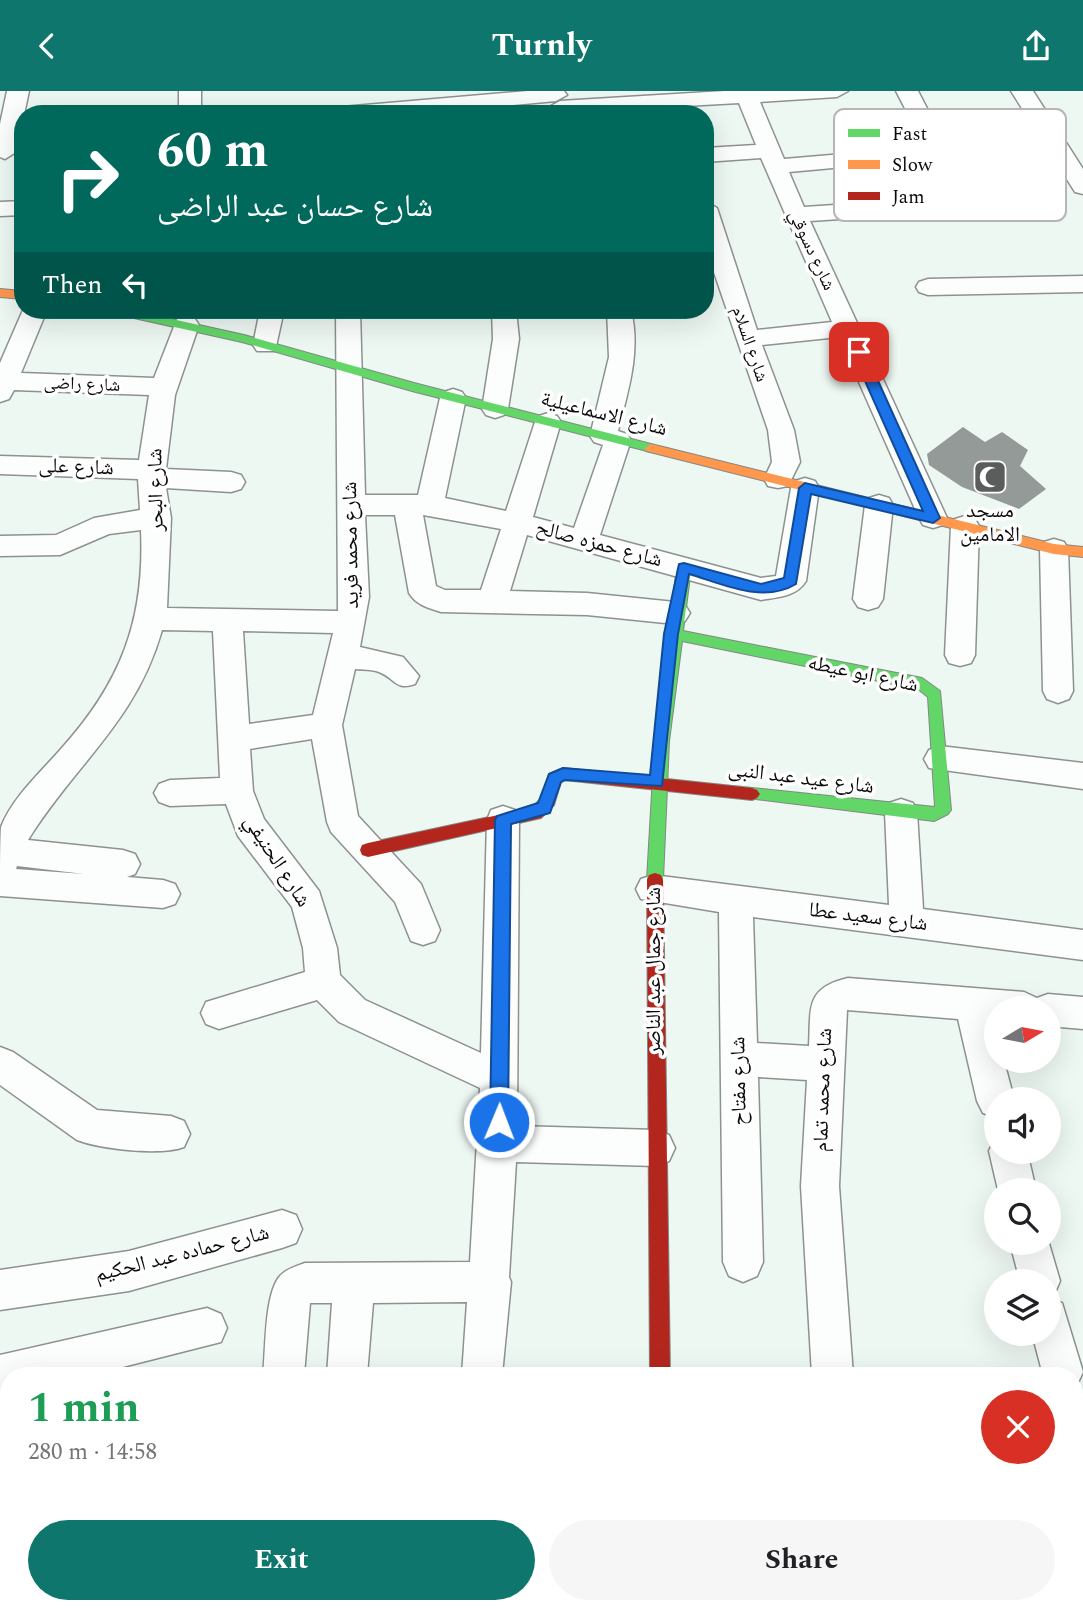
<!DOCTYPE html>
<html lang="en">
<head>
<meta charset="utf-8">
<style>
	:root { --surface:#fff; --page:#f6f6f6; --text:#202124; --muted:#757577; --accent:#0f766e }
	body { margin:0; font-family:Spectral,"Noto Naskh Arabic",serif; background:var(--page); color:var(--text); height:100vh; display:flex; flex-direction:column; font-size:26px; white-space:nowrap }
	* { box-sizing:border-box; margin:0 }
	p { font-size:23px; color:var(--muted) }
	.icon { flex:none; width:38px; height:38px; fill:none; stroke:currentColor; stroke-width:2; stroke-linecap:round; stroke-linejoin:round }
	.map { position:relative; flex:1; overflow:hidden }
	.drawer { position:absolute; left:0px; top:1276px; width:1083px; height:247px; display:flex; flex-direction:column; background:var(--surface); border-radius:28px 28px 0 0; box-shadow:0 7px 28px #0002 }
	.drawer>* { flex:none }
	.guide { position:absolute; left:14px; top:14px; width:700px; height:214px; border-radius:28px; box-shadow:0 7px 28px #0002; background:#00695c; color:#fff; overflow:hidden }
	.needle { width:46px; rotate:80deg }
	.fabs { position:absolute; left:984px; top:905px; display:grid; gap:14px }
	.fabs a { display:grid; place-items:center; width:77px; height:77px; border-radius:50%; background:var(--surface); box-shadow:0 7px 28px #0002; font-size:35px }
	.pin { position:absolute; display:grid; place-items:center; width:60px; height:60px; color:#fff; margin:-30px; border-radius:14px; box-shadow:0 4px 10px #0006 }
	.me { position:absolute; width:77px; margin:-38px; rotate:1deg; stroke-linejoin:round; filter:drop-shadow(0 0 5px #0008) }
	.turn { display:flex; align-items:center; gap:24px; height:147px; padding:0 28px; font-size:32px }
	.turn .icon { width:91px; height:91px; stroke-width:2.5 }
	.turn b { display:block; font-size:49px; line-height:60px }
	.then { display:flex; align-items:center; height:66px; padding:0 28px; background:#0003; gap:14px; font-size:26px }
	.round { display:grid; place-items:center; flex:none; width:74px; height:74px; border-radius:37px; background:var(--page) }
	.head { display:flex; align-items:center; justify-content:space-between; height:119px; padding:0 28px }
	h1 { font-size:42px; font-weight:700; line-height:52px; color:#1e9e55 }
	.button { display:flex; gap:14px; margin-top:auto; padding:14px 28px }
	.button a { flex:1; height:80px; border-radius:42px; background:var(--accent); color:#fff; font-size:28px; font-weight:700; line-height:80px; text-align:center }
	.button a+a { background:var(--page); color:var(--text) }
	header { display:flex; justify-content:space-between; align-items:center; height:91px; padding:0 28px; background:var(--accent); color:#fff; font-size:32px; font-weight:700 }
	.map>svg:first-child { display:block }
	.building { fill:#949a97 }
	.lines { fill:none; stroke-linecap:round; stroke-linejoin:round }
	.street-casing { stroke:#8d918f; stroke-width:3 }
	.fast-casing { stroke:#838886; stroke-width:2 }
	.slow-casing { stroke:#838886; stroke-width:2 }
	.jam-casing { stroke:#838886; stroke-width:2 }
	.street { fill:#fcfefd; fill-rule:evenodd }
	.fast { fill:#63d668; fill-rule:evenodd }
	.slow { fill:#ff974d; fill-rule:evenodd }
	.jam { fill:#b3261e; fill-rule:evenodd }
	.route { fill:#1a73e8; stroke:#114b97; stroke-width:2 }
	.labels { text-anchor:middle; dominant-baseline:central; stroke-width:7; stroke-linejoin:round; paint-order:stroke }
	.far-street-label { font-size:18px; fill:#0a0a0a; stroke:#fff }
	.street-label { font-size:21px; fill:#0a0a0a; stroke:#fff }
	.poi-label { font-size:21px; fill:#0a0a0a; stroke:#fff }
	.key { fill:#fff; stroke:#b6b6b6; stroke-width:2 }
	.key-label { font-size:19px; fill:#0a0a0a }
</style>
</head>
<body>
<header><svg class="icon" aria-label="back" viewBox="0 0 24 24"><path d="M15 5l-7 7 7 7"/></svg>Turnly<svg class="icon" aria-label="share" viewBox="0 0 24 24"><path d="M12 15V3M7 8l5-5 5 5M5 13v7h14v-7"/></svg></header>
<div class="map">
<svg width="1083" height="1522" viewBox="0 0 1083 1522">
	<rect width="100%" height="100%" fill="#eef8f3"/>
	<!-- building -->
	<path class="building" d="M963,336l22,15 17,-10 26,18 -8,16 26,23 -27,20 -57,-22 -33,-22 -2,-11z"/>
	<g class="lines">
		<defs>
			<path id="street" d="M7,0h22l-13,61 -11,7 -5,-2v-33z
				M179,0h22v23h-22z
				M528,0h36l3,4 -11,6 -138,13h-87l11,-7z
				M725,0h123l-11,6 -77,5 24,57 141,-12 -29,-56h22l53,102 -4,11 -21,8 -136,9 137,297 -4,7 -10,3 -10,-3 -4,-7 -80,-181 -77,8 32,85 6,32 -12,24 -10,2 -10,-2 -4,-7 8,-17 -4,-32 -63,-184v-45l12,7 40,122 75,-8 -71,-164 -56,4v-14l51,-3 -17,-42 -179,10 -11,-6 11,-6zM931,68l18,34 -7,5 -138,9 -15,-35z
				M1011,0h22l50,78v25l-8,-2z
				M23,110v14l-23,1v-14z
				M1083,185v16l-155,3 -9,-3 -3,-5 3,-5 9,-3z
				M23,219h24l-26,63 133,5 23,-59h18l4,6 -24,70 -9,74 65,3 10,3 4,7 -4,7 -10,3 -65,-4 5,30 -4,90 171,3 -2,-301h24l5,185h53l22,-97 4,-6 9,-3 9,3 4,6 -21,100 61,13 29,-89 4,-6 9,-3 9,3 4,6 -28,95 41,11 29,-83 -9,-3 -4,-6 19,-79 -2,-47h24c10,42 -3,81 -13,121l9,3 4,6 -31,95 161,43 15,-2 15,-88 4,-7 10,-3 10,3 4,7 -13,93c-10,16 -28,16 -45,19l-234,-65 -17,56 77,2 88,9 10,3 5,8 -5,8 -10,3 -88,-9 -146,-3c-12,-4 -25,-7 -32,-19l-14,-78h-30l4,82 -9,50 43,10 16,19 -4,8c-20,7 -20,-6 -36,-12 -8,-3 -17,-2 -24,-3l-13,56 16,91 63,68 19,46 -5,11 -12,4 -12,-4 -16,-39 -64,-70 -4,-10 -15,-83 -62,10 3,42 11,28 55,72 18,57 3,27 25,25 116,53 6,-233 4,-10 12,-4 12,4 4,10 -2,306 139,4 13,5 6,13 -6,13 -13,5 -140,-4 -7,115 2,5 -9,93h-40l5,-73 -94,1 -6,72h-40l5,-72h-22l-6,72h-41c3,-24 1,-81 17,-99 6,-7 17,-10 25,-13l165,-1 10,-174 -141,-66 -22,-22 -98,29 -13,-5 -5,-11 5,-11 99,-30 -2,-24 -11,-41 -54,-71 -12,-32 -56,2 -11,-4 -5,-9 5,-9 11,-4 50,-2 -7,-147 -51,-1c-26,92 -87,134 -134,210l95,10 12,4 5,10 -5,10 -8,3 36,3 12,4 5,10 -5,10 -12,4 -163,-12c0,-18 0,-54 1,-69 11,-29 39,-54 59,-77 61,-67 85,-130 81,-220l-32,4 -49,21 -60,1v-20l56,-1 38,-17 46,-8 -2,-31 -138,-5v-18l139,4 10,-65 -135,-5 -5,9 -9,3v-39zM423,424l78,14 -20,61h-36l-9,-4zM243,540l90,2 -20,82 -64,9zM17,775l67,8 -68,-5z
				M260,219h24l-9,41h-18l-4,-6z
				M492,219h24l3,29 -11,70 -4,6 -9,3 -9,-3 -4,-6 11,-70z
				M879,404l10,3 4,7 -10,94 -5,8 -10,3 -10,-3 -5,-8 12,-94 4,-7z
				M965,425l10,3 4,7 -4,129 -4,8 -11,3 -11,-3 -4,-8 6,-129 4,-7z
				M1054,448l10,3 4,7 5,142 -4,8 -11,4 -11,-4 -4,-8 -3,-142 4,-7z
				M940,655l143,17v26l-154,-21 -5,-9 5,-9z
				M901,708l12,4 4,9 6,97 160,21v30l-330,-43 4,126 52,3c2,-38 -4,-58 39,-68l176,14 13,6 11,-4 35,3v32l-35,-3v-18h-52v53h8l10,38h-18v19l-13,-5 -6,-12 -19,-82 -111,-9 -8,176 14,189h-41l-11,-189 6,-106 -49,-3 5,185 -6,14 -14,6 -14,-6 -6,-14 -4,-350 -78,-13 -5,-10 5,-10 12,-4 236,30 -4,-93 4,-9z
				M0,956l13,5 84,58 74,6 13,5 6,13 -6,13c-24,9 -83,2 -107,-7l-77,-55z
				M995,1047l1,13h31l9,39h-38l-9,-39z
				M282,1119l14,5 6,14 -6,14 -14,5 -153,43 -129,19v-40l129,-19z
				M1048,1149l12,41 -6,14 -5,2 13,6 21,69 -9,19v-16h-31l-11,-42h16v-52h-28l-10,-38h38z
				M207,1217l14,6 6,14 -6,14 -130,33h-82v20l-9,2v-42z
				M9,1314v42l-9,2v-42z
				M1074,1314l9,4v73l-9,-3z
				M99,1514h44l-1,8h-46z
				M230,1514h46l-3,8h-47z
				M374,1514h105l3,6 -105,2z
				M642,1514h44l1,8h-46z
				M838,1514h44l3,8h-46z"/>
			<path id="fast" d="M110,219h21l113,25 170,48 237,61 6,4 -6,4 -239,-61 -170,-49 -126,-28z
				M684,472l7,5 -8,63 239,47 18,13 11,119 -3,4 -14,7 -187,-23 -3,-4 3,-4 5,-2 183,19 -7,-110 -10,-8 -236,-48 -13,100 -6,139 -2,5 -6,2 -6,-2 -2,-5 8,-139 13,-103 -4,-4 5,-5 8,-61z"/>
			<path id="slow" d="M0,198l23,2v8l-23,-2z
				M651,353l403,100 29,3v10l-29,-3 -408,-103 -1,-3z"/>
			<path id="jam" d="M563,677l189,20 5,2 3,4 -3,4 -5,2 -188,-20 -3,2 -7,23 -13,13 -173,39 -6,-2 -2,-5 2,-5 6,-2 163,-35 11,-10 7,-24z
				M655,782l6,2 2,5 7,495h-20l-3,-495 2,-5z"/>
		</defs>
		<!-- street casing -->
		<use href="#street" class="street-casing"/>
		<!-- fast casing -->
		<use href="#fast" class="fast-casing"/>
		<!-- slow casing -->
		<use href="#slow" class="slow-casing"/>
		<!-- jam casing -->
		<use href="#jam" class="jam-casing"/>
		<!-- street -->
		<use href="#street" class="street"/>
		<!-- fast -->
		<use href="#fast" class="fast"/>
		<!-- slow -->
		<use href="#slow" class="slow"/>
		<!-- jam -->
		<use href="#jam" class="jam"/>
	</g>
	<!-- route -->
	<path class="route" d="M859,257l6,4 75,166 -7,5 -122,-29 -15,90c-33,20 -73,0 -107,-10l-11,60 -16,152 -97,-6 -4,2 -11,31 -39,11 -3,298 -3,6 -6,2 -7,-2 -2,-6 5,-302 2,-4 41,-13 11,-29 14,-6 87,7 14,-141 15,-70 5,-1 77,21 23,-6 15,-90 6,-5 118,28 -71,-159z"/>
	<!-- icons -->
	<defs>
		<symbol id="mosque-square" viewBox="-11 -11 22 22"><rect x="-9" y="-9" width="18" height="18" rx="4" fill="#5a5d5c" stroke="#fff"/><path d="M3.5-4.9A6 6 0 1 0 3.5 4.9A5 5 0 1 1 3.5-4.9Z" fill="#fff"/></symbol>
	</defs>
	<g fill-rule="evenodd">
		<use href="#mosque-square" x="971" y="367" width="38" height="38"/>
	</g>
	<g class="labels">
		<!-- far-street labels -->
		<g class="far-street-label">
			<text transform="translate(812 159) rotate(65)">شارع دسوقي</text>
			<text transform="translate(750 253) rotate(71)">شارع السلام</text>
			<text transform="translate(82 293) rotate(2)">شارع راضى</text>
		</g>
		<!-- street labels -->
		<g class="street-label">
			<text transform="translate(604 323) rotate(14)">شارع الاسماعيلية</text>
			<text transform="translate(76 376) rotate(2)">شارع على</text>
			<text transform="translate(156 399) rotate(-91)">شارع البحر</text>
			<text transform="translate(599 453) rotate(15)">شارع حمزه صالح</text>
			<text transform="translate(351 454) rotate(-91)">شارع محمد فريد</text>
			<text transform="translate(863 583) rotate(12)">شارع ابو عيطه</text>
			<text transform="translate(801 687) rotate(7)">شارع عيد عبد النبى</text>
			<text transform="translate(277 770) rotate(57)">شارع الحنيفي</text>
			<text transform="translate(868 826) rotate(7)">شارع سعيد عطا</text>
			<text transform="translate(654 880) rotate(-90)">شارع جمال عبد الناصر</text>
			<text transform="translate(739 990) rotate(-91)">شارع مفتاح</text>
			<text transform="translate(823 999) rotate(-88)">شارع محمد تمام</text>
			<text transform="translate(182 1163) rotate(-14)">شارع حماده عبد الحكيم</text>
		</g>
		<!-- poi labels -->
		<g class="poi-label">
			<text x="990" y="420">مسجد<tspan x="990" dy="24">الامامين</tspan></text>
		</g>
	</g>
	<!-- legend -->
	<rect x="834" y="18" width="232" height="112" rx="10" class="key"/>
	<rect x="848" y="38" width="32" height="8" fill="#63d668"/>
	<rect x="848" y="69" width="32" height="9" fill="#ff974d"/>
	<rect x="848" y="101" width="32" height="8" fill="#b3261e"/>
	<g class="key-label">
		<text x="892" y="49">Fast</text>
		<text x="892" y="80">Slow</text>
		<text x="892" y="112">Jam</text>
	</g>
</svg>
<div class="fabs">
<a><svg class="needle" viewBox="-14 -14 28 28"><path d="M0-13l5 13h-10z" fill="#e53935"/><path d="M0 13l5-13h-10z" fill="#757577"/></svg></a>
<a><svg class="icon" aria-label="sound" viewBox="0 0 24 24"><path d="M4 9h4l5-4v14l-5-4H4zM17 9q2 3 0 6"/></svg></a>
<a><svg class="icon" aria-label="search" viewBox="0 0 24 24"><circle cx="10" cy="10" r="6"/><path d="M15 15l6 6"/></svg></a>
<a><svg class="icon" aria-label="layers" viewBox="0 0 24 24"><path d="M12 4l9 5-9 5-9-5zM3 14l9 5 9-5"/></svg></a>
</div>
<div class="pin" style="left:859px;top:261px;background:#d93025"><svg class="icon" aria-label="arrive" viewBox="0 0 24 24"><path d="M6 21V4h12l-3 4 3 4H6"/></svg></div>
<svg class="me" style="left:499px;top:1031px" viewBox="-20 -20 40 40"><circle r="17" fill="#1a73e8" stroke="#fff" stroke-width="3"/><path d="M0-11L8 9 0 5-8 9z" fill="#fff"/></svg>
<div class="guide">
<div class="turn"><svg class="icon" aria-label="right" viewBox="0 0 24 24"><path d="M7 20v-9h11M14 6l5 5-5 5"/></svg><div><b>60 m</b>شارع حسان عبد الراضى</div></div>
<div class="then">Then<svg class="icon" aria-label="left" viewBox="0 0 24 24"><path d="M17 20v-9H6M10 6l-5 5 5 5"/></svg></div>
</div>
<section class="drawer">
<div class="head"><div><h1>1 min</h1><p>280 m · 14:58</p></div><a class="round" style="background:#d93025;color:#fff"><svg class="icon" aria-label="close" viewBox="0 0 24 24"><path d="M6 6l12 12M18 6L6 18"/></svg></a></div>
<div class="button"><a>Exit</a><a>Share</a></div>
</section>
</div>
</body>
</html>
